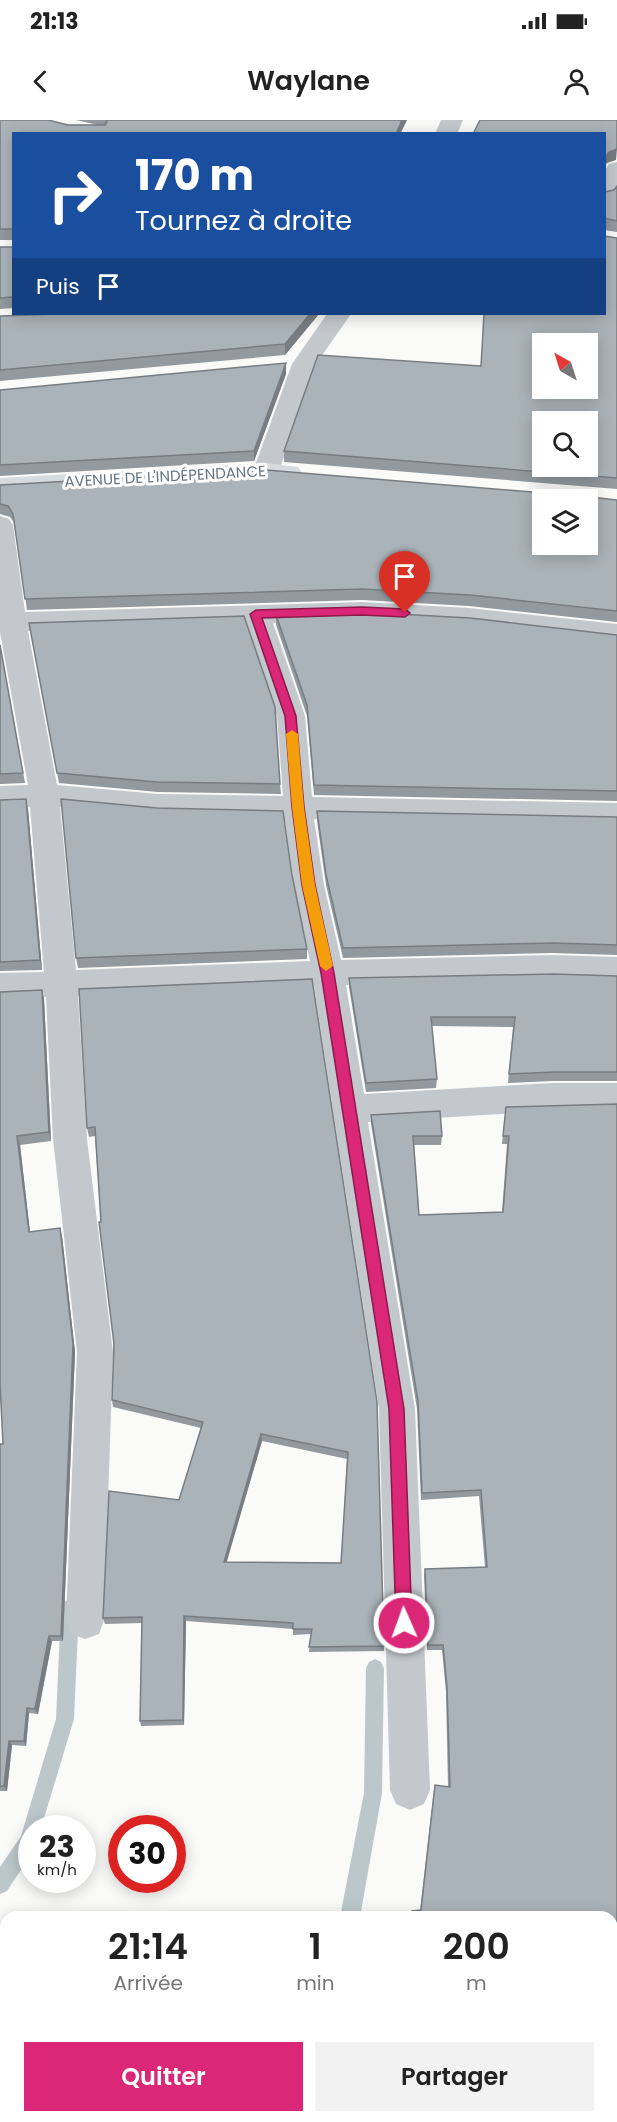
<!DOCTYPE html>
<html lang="fr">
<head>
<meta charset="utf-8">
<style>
	:root { --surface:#fff; --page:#f2f2f2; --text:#222; --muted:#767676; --accent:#db2777 }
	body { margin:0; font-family:Poppins,sans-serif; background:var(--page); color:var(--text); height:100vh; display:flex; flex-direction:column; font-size:22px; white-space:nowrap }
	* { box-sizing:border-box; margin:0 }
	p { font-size:20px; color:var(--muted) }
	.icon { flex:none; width:33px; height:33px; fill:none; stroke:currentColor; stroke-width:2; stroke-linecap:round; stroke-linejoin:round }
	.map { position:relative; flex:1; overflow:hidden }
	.details { position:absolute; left:0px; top:1791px; width:618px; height:212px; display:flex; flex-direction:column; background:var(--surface); border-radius:18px 18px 0 0; box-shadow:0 3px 15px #0003 }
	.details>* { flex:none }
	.hud { position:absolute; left:12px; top:12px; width:594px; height:183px; border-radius:0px; box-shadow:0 3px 15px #0003; background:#1a4fa0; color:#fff; overflow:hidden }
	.needle { width:39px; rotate:321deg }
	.buttons { position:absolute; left:532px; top:213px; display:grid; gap:12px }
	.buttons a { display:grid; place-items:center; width:66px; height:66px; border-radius:0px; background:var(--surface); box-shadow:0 3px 15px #0003; font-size:30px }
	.speed { position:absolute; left:18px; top:1695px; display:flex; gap:12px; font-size:30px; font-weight:700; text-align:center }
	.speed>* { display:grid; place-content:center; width:78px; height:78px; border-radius:50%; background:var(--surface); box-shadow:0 3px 15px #0003; line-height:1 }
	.speed small { font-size:15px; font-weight:400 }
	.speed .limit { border:9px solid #d22; background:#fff; color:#111 }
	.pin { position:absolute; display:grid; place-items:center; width:51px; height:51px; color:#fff; margin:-62px -26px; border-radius:50% 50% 50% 0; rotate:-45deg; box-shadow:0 0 6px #0007 }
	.pin .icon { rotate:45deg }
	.me { position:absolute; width:66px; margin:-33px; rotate:358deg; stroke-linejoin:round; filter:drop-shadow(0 0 4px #0008) }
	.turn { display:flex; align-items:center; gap:21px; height:126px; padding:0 24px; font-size:27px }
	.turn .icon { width:78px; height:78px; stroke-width:2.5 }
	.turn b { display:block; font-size:42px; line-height:51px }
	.then { display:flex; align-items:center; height:57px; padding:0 24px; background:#0003; gap:12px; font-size:22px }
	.eta { display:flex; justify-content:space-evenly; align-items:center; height:102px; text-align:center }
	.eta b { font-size:36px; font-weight:600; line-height:42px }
	.action { display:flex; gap:12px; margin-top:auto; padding:12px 24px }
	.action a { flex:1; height:69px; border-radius:0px; background:var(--accent); color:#fff; font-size:24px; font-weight:600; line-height:69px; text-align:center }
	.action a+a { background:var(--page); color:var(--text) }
	.status { display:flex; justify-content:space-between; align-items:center; height:42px; padding:0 30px; background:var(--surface); direction:ltr }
	.status svg { height:16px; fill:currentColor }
	header { display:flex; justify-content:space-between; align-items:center; height:78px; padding:0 24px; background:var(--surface); font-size:27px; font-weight:600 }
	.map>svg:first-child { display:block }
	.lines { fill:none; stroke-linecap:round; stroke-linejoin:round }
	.stream { fill:#bbc7cb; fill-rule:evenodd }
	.minor { fill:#c3c8cc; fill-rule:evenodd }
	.tertiary { fill:#c3c8cc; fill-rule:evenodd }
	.secondary { fill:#d6dbdf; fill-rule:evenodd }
	.wall { fill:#929a9f; fill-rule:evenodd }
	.shaded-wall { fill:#777d82 }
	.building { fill:#aab3b9; stroke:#777d82; stroke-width:1.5; fill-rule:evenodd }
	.route { fill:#db2777; stroke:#8e194d; stroke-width:1.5 }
	.slow { fill:#f59e0b }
	.labels { text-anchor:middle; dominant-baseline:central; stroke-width:6; stroke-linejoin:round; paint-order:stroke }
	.far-street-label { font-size:15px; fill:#657683; stroke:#fff }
</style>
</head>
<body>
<div class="status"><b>21:13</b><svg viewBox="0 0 49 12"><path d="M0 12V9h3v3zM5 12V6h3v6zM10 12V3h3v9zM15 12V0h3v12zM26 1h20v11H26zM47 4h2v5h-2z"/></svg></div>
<header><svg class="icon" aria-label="back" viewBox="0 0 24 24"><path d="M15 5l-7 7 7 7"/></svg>Waylane<svg class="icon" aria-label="person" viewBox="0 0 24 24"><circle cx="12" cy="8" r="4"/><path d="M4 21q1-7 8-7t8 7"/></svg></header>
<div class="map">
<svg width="617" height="2002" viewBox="0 0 617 2002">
	<rect width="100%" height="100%" fill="#fafaf8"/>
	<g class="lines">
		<!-- stream -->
		<path class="stream" d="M70,1479l6,3 3,6 -5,111 -33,109h-9v25l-25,38 -7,3v-27l21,-31 35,-117 5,-111 3,-6z
			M375,1539l6,3 3,6 -2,125 -22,124h-20l24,-124 2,-125 3,-6z
			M240,1996h21l-2,6h-21z"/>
		<!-- minor -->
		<path class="minor" d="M617,42v28l-5,9 -8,2v-29l5,-8z
			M0,396l9,3 4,6 12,87 337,-10 107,6 148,16v20l-148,-18 -107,-6 -89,3 32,93 7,81 305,6v22l-303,-6 10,66 17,75 211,-5 65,2v26l-65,-2 -206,4 18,109 189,-11h64v28h-64l-185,11 47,287 15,381 -6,14 -14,6 -14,-6 -6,-14 -11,-381 -65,-423 -236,10 9,143 26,213 -9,268 -5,14 -14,5 -14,-5 -5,-14 11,-268 -24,-213 -7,-142 -46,2v-26l44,-1 -14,-165 -30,1v-22l28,-1 -28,-153zM246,504l31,92 6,80 -125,-2 -101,-9 -29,-154zM60,687l98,9 127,3 9,66 16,76 -234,9z"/>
		<!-- tertiary -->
		<path class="tertiary" d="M441,0h22l-6,14h-22z
			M327,194h24l-35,50 -37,107 -4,6 -9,2 -9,-2 -4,-6 39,-107z"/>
		<!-- secondary -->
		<path class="secondary" d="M266,343l32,4 4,6 -4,6 -9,2 -23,-2 -137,6 -129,9v-16z"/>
	</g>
	<!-- wall -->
	<path class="wall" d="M0,0l68,5h30l-22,-5h331l-7,14h-386v106h-14z
		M617,66v46l-13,-2v-38l10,-2z
		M617,118v251l-333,-27v-11l197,-85z
		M0,127h14v61l-14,1z
		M56,194h263l-34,41 -285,26v-65z
		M286,243v11l-32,87 -254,15v-86z
		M0,365l590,12 27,3v122l-148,-16 -107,-6 -335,10 -12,-86 -5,-7 -10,-3z
		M276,495l341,20v166l-303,-6 -7,-79 -31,-91z
		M29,503l251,161 1,10 -123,-2 -99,-9z
		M0,525l25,138 -25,1z
		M0,680l28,9 14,161 -42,1z
		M317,691l300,6v138l-65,-2 -209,5 -17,-73 -9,-64z
		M292,755l15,74v10l-229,9 -2,-10z
		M617,856v105h-64l-45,2 5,-56 -81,-1 5,53 -1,9 -70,4 -17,-105v-9z
		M312,859l72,667v5l-75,1 2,-18 -18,1v-6l-107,-8 -2,104 -43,1 -1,-5 2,-98 -37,1 -2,-6 76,-118 22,-72 -88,-21 -1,-7 2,-56 -13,-122 -6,-86 -6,1 -2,-9zM262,1321l85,18 -6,104 -115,-1z
		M42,870l2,9 7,142 -31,4 10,87 32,4 13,116 -12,289h-11l-14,73 -9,-1 -3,33 -14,-1 -5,46h-7v-347h3l-3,-452z
		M617,984v831l-5,1v-19h-200v-6h8l14,-121 1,-5 13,2 -2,-95 -4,-42h-15l-3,-75 1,-6 60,-2 -6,-71 -58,4 -4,-91 -46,-285v-9l71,21 -1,9h-27l5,70 83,-3 5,-68h-5l4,-37z
		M584,1996h28l5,6h-31z"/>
	<!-- shaded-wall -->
	<path class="shaded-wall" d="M402,0h5l-7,14h-4z
		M617,29l-1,11 -9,3 -3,4v-8l5,-7z
		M310,194h9l-34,41v-11z
		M286,243v11l-32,87v-10z
		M26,679l2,10 14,161 -2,-10z
		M42,870l2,9 7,142 -2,-9z
		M17,1016l3,9 11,96 -2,-9z
		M60,1108l2,8 13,116 -12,289 -2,-5z
		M261,1314l1,7 -37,127 -1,-6z
		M184,1496l2,5 -2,104 -1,-5z
		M49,1516l3,5 -14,73 -3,-5z
		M27,1588l2,5 -3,33 -2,-5z
		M9,1621l3,4 -5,46 -3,-5z"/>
	<!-- building -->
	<path class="building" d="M0,0h48l20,5h37l2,-3 -1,-2h296l-6,14h-382v95h-14z
		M480,0h137v29l-8,3 -5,7v-25h-131z
		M617,66v35l-13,-3v-26l10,-2z
		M604,116l13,2v240l-333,-27 34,-96 163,11 3,-52h120zM543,224h45v44h-45zM543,302h45v44h-45z
		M0,127h14v52l-2,-2 -12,1z
		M56,194h254l-25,30 -285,26v-54z
		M286,243l-32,88 -254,14v-75z
		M266,350l278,23 3,-2h40l3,6 27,3v111l-147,-16 -108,-6 -337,10 -12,-85 -5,-8 -8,-2v-19zM543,380h45v44h-45z
		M362,492l108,6 147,17v156l-303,-6 -7,-80 -31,-90z
		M244,496l31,91 5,77 -123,-2 -100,-9 -28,-150z
		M0,525l23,128 -23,1z
		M26,679l14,161 -40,2v-162z
		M61,679l96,9 126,3 9,64 15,74 -231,9z
		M317,691l300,6v128l-63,-2 -211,5 -17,-73z
		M554,854l63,2v96h-62l-46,2 6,-57h-84l6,62 -71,4 -17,-105z
		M312,859l65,423 7,244 -75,1 3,-18h-19v-6l-109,-7 -1,104 -43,1 2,-104 -39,1 6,-127 70,9 24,-78 -91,-22 2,-56 -15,-122h2l-6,-95 -8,1 -8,-139zM261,1314l87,18 -7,111 -117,-1z
		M42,870l7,142 -32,4 12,96 31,-4 13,116 -12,292h-12l-14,73 -8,-1 -3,33h-15l-5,45h-4v-342h3l-3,-61v-391z
		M617,984v828l-5,1v-16h-199l-1,-6 9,-1 14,-125 15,2 -3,-100 -4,-42h-15l-3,-76 62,-2 -6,-77 -59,3 -4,-92 -47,-286 69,-4 2,25h-29l6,79 84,-3 6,-76h-6l3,-29z
		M617,1858v144h-27l-2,-6h24v-135z"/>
	<!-- route -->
	<path class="route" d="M362,487l43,2 5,4 -5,4 -43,-2 -100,3 34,98 8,91 11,78 19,88 70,436 8,214 -2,6 -6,2 -5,-2 -3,-6 -7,-214 -68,-436 -19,-88 -10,-78 -7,-91 -35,-102 6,-4z"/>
	<!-- slow -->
	<path class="slow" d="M292,610l6,4 6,73 11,78 18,81 -7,5 -6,-5 -18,-81 -10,-78 -6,-73z"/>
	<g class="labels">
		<!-- far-street labels -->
		<g class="far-street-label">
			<text transform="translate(165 356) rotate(-3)">AVENUE DE L'INDÉPENDANCE</text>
		</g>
	</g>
</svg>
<div class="buttons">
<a><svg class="needle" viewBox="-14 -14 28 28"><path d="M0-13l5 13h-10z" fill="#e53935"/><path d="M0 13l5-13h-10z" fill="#767676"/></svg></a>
<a><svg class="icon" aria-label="search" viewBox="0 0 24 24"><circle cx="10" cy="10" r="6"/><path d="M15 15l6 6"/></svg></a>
<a><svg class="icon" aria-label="layers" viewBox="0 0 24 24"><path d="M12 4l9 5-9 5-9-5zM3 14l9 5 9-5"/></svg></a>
</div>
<div class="speed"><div>23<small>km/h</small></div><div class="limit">30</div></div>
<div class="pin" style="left:405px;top:493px;background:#d93025"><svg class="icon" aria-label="arrive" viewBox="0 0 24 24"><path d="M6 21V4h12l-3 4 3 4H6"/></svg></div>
<svg class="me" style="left:404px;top:1503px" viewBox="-20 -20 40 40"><circle r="17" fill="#db2777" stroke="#fff" stroke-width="3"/><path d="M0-11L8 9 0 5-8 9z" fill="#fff"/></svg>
<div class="hud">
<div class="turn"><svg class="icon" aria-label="right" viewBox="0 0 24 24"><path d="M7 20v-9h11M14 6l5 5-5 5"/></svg><div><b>170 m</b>Tournez à droite</div></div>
<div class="then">Puis<svg class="icon" aria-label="arrive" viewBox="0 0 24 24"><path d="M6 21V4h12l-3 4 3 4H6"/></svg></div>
</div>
<section class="details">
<div class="eta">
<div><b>21:14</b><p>Arrivée</p></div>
<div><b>1</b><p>min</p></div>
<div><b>200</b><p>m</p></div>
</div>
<div class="action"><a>Quitter</a><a>Partager</a></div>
</section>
</div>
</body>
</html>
